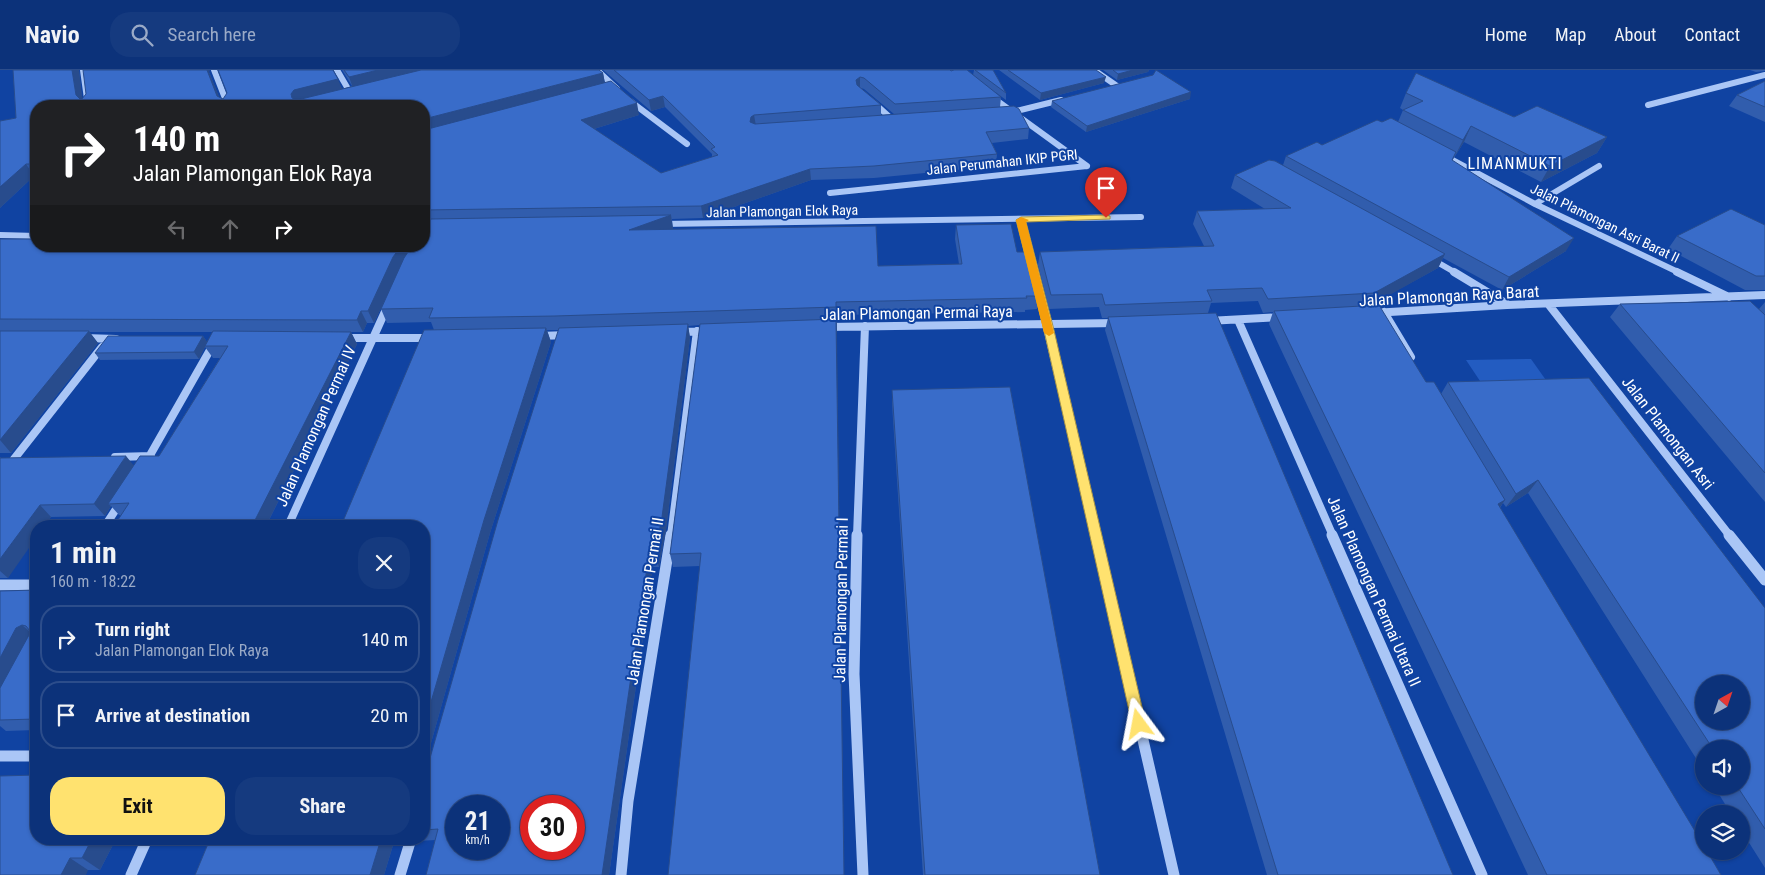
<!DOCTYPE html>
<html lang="en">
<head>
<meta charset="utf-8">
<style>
	:root { --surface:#0c327a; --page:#153a7f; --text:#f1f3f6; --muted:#9aaac7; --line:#2c4d8b; --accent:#ffe26f }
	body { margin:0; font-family:"Roboto Condensed",sans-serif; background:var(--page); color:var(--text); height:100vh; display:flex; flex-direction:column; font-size:19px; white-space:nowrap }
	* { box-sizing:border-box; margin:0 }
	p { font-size:16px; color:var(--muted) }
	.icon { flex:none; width:28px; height:28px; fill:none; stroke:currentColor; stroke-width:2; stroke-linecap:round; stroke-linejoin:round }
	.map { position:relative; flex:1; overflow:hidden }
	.side { position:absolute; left:30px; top:450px; width:400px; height:325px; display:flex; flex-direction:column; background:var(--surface); border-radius:20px; box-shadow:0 1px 4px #0004,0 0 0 1px var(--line) }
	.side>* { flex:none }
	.guide { position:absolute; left:30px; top:30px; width:400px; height:152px; border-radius:20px; box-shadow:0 1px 4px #0004,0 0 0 1px var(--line); background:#202124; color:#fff; overflow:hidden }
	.needle { width:32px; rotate:40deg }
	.fabs { position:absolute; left:1695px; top:605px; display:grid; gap:10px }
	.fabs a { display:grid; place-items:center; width:55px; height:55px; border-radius:50%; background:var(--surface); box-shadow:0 1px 4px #0004,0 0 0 1px var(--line); font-size:25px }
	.speed { position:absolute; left:445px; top:725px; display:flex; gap:10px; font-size:25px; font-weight:700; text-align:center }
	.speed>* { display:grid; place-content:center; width:65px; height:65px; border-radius:50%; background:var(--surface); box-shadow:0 1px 4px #0004,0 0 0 1px var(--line); line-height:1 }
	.speed small { font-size:12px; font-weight:400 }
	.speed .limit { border:8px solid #d22; background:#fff; color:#111 }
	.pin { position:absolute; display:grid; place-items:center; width:42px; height:42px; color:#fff; margin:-51px -21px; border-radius:50% 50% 50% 0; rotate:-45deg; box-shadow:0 0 5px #0007 }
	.pin .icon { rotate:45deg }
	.me { position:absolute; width:55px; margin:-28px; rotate:347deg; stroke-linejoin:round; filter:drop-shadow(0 0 4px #0008) }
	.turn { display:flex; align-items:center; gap:18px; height:105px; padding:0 20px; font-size:22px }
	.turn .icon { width:65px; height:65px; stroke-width:2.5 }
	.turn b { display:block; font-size:35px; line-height:42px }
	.lanes { display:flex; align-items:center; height:48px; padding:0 20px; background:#0003; justify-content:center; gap:25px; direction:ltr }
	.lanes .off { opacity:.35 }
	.round { display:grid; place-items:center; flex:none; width:52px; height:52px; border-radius:20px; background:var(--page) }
	.summary { display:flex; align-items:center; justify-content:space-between; height:85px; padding:0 20px }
	h1 { font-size:30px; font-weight:700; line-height:38px }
	.primary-button { display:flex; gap:10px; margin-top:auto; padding:10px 20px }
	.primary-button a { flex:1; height:58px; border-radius:20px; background:var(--accent); color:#111; font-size:20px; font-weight:700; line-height:58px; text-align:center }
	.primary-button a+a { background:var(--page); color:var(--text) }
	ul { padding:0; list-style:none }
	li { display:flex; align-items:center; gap:15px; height:68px; margin:0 10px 8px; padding:0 10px; border:2px solid var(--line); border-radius:20px }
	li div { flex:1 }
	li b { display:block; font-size:19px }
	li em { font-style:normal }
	header { display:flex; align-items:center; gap:30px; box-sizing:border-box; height:70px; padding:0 25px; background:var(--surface); border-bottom:1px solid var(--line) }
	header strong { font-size:24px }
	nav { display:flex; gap:28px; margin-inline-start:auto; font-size:18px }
	.search { width:350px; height:45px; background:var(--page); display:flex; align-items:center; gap:12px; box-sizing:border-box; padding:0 18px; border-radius:20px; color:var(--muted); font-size:19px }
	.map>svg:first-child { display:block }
	.green { fill:#235cc1 }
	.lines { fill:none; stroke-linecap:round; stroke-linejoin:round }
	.minor-far2 { stroke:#aac6f6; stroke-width:6 }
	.minor-far1 { stroke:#aac6f6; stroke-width:8 }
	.minor { stroke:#aac6f6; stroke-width:11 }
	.wall { fill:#315dad; fill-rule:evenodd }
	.shaded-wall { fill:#284c8d }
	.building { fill:#396cc9; stroke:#284c8d; fill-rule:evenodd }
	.route { fill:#ffe26f; stroke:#a69348 }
	.slow { fill:#f59e0b }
	.labels { text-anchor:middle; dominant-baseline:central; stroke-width:4; stroke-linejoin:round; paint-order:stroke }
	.far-street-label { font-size:14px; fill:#fff; stroke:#1043a2 }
	.far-quarter-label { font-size:16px; letter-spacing:1px; fill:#fff; stroke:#1043a2 }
	.street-label { font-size:16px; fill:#fff; stroke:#1043a2 }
</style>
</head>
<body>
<header>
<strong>Navio</strong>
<div class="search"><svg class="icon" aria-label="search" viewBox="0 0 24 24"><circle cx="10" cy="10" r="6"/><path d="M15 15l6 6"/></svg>Search here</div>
<nav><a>Home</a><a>Map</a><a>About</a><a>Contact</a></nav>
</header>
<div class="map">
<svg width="1765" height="805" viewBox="0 0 1765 805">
	<rect width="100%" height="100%" fill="#1043a2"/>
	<!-- green -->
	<path class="green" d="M1531,289l17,24 -66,1 -16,-24z"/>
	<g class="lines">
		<!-- minor-far2 -->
		<path class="minor-far2" d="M83,0l5,36
			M214,0l14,36
			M337,0l14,24
			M597,0l20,19
			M1094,0l23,16
			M992,27l95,69
			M630,31l57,43
			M873,32l22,20
			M1648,35l117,-30
			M1008,43l53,-13
			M1443,85l92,49 145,69
			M830,123l257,-27
			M1535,134l64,-38
			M1021,150l14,53
			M661,154l480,-7
			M0,165l36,1
			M1430,188l26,15"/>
		<!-- minor-far1 -->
		<path class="minor-far1" d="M1034,202l62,264
			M1454,202l53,32
			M1677,202l52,25
			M1549,235l181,231
			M1384,242l27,45
			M1373,243l134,-8 258,-10
			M1238,250l95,216
			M1208,251l75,-4
			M826,257l292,-4
			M679,262l32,-1
			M539,266l29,-1
			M84,268l32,1
			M344,268h89
			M115,387l36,-1
			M14,389l88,-112
			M145,394l69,-121
			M105,456l15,-23
			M288,456l100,-221
			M671,466l26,-205
			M857,466l8,-210"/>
		<!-- minor -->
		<path class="minor" d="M857,465l-3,139 9,201
			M1096,465l78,340
			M1332,465l150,340
			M1729,465l36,45
			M0,515h36
			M0,686h36
			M131,805l16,-36
			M400,805l11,-36
			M621,805l7,-74 43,-266"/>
	</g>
	<!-- wall -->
	<path class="wall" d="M13,0h66l3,29 127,-27 10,25 4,2 119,-10 10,-3 -10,-16h257l4,3 2,10 34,32 -45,14 67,44 51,-16v-3l-47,-47 -14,4 -48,-41h347l23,5 1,-5h19l13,23v7l-12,-9 7,6 -1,10 29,21 -1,11 -36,4 5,11 -1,12 -122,12 -63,2 -108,38 -31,1 1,10h-1l206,37 81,-2 -4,-25 1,-14 61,27 22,44 -2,13 -12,1v2l-188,3v18l-137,233 -27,1 -3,-13 30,-229 -12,1 2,12 -24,192 -7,37h-6l-44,308h-183l10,-35 -18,1 -2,-2h8v-60l135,-449h-12l4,12 -61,191 -66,235v-242l10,-196 -3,-8 -44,1 -6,-14 18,-39 -25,53h-7l-4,9h-12l6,12 -91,182h-152l7,-11h-2l-8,-9 -6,10 -54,1 -6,9h-9l-28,52h-8v-121l1,1 133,8 25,-10 61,-98h-7l-8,-11 -6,12 -99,1 -5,-7 108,-17 4,6 6,-10h-124l9,11 -87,110h-11v-214l424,7 4,-24h-4v-116h-388v70h-2l-34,32v-87l16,-3zM861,18l3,1 30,25 -13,1v-10z
		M999,0h97l8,13 -64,17z
		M1103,0h46l-1,2 -31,8z
		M1750,0h15v1l-9,1z
		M1765,11v41l-36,-16 8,-11z
		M1406,23l201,44 -10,16 -56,29 -77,-40 -12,19 114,90 -64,39 -59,-32 -5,10 -68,37 56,77 15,12 7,-12 317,226v260l-24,-38v-16h-10l-17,-28h27v-37h-37v22l-176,-278 -22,14 -3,-4 -3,5 221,367h-193l-259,-551 4,-12 -10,1 -5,-12 -47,2 -3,10 245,562h-186l-162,-545 3,-12h-6l-3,-11 -50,2 -11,-44 2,-13 164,-6 -11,-22 4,-13 68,-2 -34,-21 4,-13 48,-10 3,-9 36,-11 60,-23h16l5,-12 -3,-2z
		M1190,29l-104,33 -35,-25 1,-6z
		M1765,155v65h-20l-77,-41 9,-13z
		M1765,232v200l-155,-185 10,-13 139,5z
		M892,320l208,485h-177l-31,-471z
		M36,520v140l-30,1 -6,-5v-135z
		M116,769l-16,31h-12l-88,5z
		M210,769h194l-1,2 -9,1 -10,33h-189z"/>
	<!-- shaded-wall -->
	<path class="shaded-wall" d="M72,0h7l4,36 -7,-11z
		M207,0h3l-1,2 14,34 -6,-10z
		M378,0h51l-76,18 -4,-11z
		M1133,0h16l-1,2 -31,8 1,-6z
		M603,3l2,11 -181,48v-13z
		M860,7v11l-4,4v-12z
		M1106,7l-2,6 -64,17 1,-7z
		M338,9l5,12 -47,15 -5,-12 3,-4z
		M1191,22l-1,7 -104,33 1,-6z
		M663,26l2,11 -14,4 -2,-11z
		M637,33l2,12 -55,17 -3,-12z
		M754,45l2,11 -6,-4 1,-5z
		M1471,56l-7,16 -9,14 8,-16z
		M1607,67l-10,16 -56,29 9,-16z
		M26,94l8,12 -34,32v-21z
		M810,99l1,11 -108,38 -2,-12z
		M671,145l2,14 -41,14 -3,-13z
		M1574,168l-8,13 -64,39 7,-13z
		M401,176h13l-15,24 -25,53 -6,-12 25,-54z
		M1445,184l-7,14 -70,39 6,-14z
		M361,241l6,12 -4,9 -6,-12z
		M836,249l1,14 7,542z
		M688,254l2,14 -24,192 -7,37 -4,-13z
		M546,258l5,14 -61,191 -66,235v-42l60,-206z
		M89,261l9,12 -87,110 -11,-13z
		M351,262l6,12 -91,182h-14z
		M203,266l5,7 -3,3v1l-6,12 -5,-7z
		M126,386l10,12 -28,36 3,2 -6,10 -11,-12z
		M1538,410l-10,13 -22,14 10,-13z
		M1505,430l-9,13 2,-9z
		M40,435l11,12 -6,9h-9v12l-28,40 -8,-7v-12z
		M649,484l4,13 -44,308h-7z
		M22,555l13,11 -35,60v-38l16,-30z
		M92,769h24l-16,31 -18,-12z
		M381,769h10l3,3 -10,33h-14z
		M70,788l18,12 -2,5h-25z"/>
	<!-- building -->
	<path class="building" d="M13,0h59l4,25 5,5 5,-6 -3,-24h124l10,26 6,3 4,-6 -9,-23h115l5,9 -44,11 -3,4 1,4 5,2 124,-30h178l4,3 -179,46v-13h-388v58h-10l-26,23v-66l16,-3z
		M344,0h34l-29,7z
		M614,0h336l1,1 3,-1h13l34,27 -106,7 -31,-26 -4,-1 -4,3 1,5 24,20 -127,10 -3,2 -1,5 5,2 259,-18 5,3 10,19 -43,4 11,22 -123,12 -64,3 -109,37 -277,4v-80l187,-49 26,22 -56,17 80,53 57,-18 -7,-6 4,-2 -52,-51 -14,4z
		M975,0h18l13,23z
		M1008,0h88l10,7 -65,16z
		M1113,0h20l-15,4z
		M1156,0l35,22 -104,34 -35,-25 101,-26z
		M1416,3l98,44 23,-11 70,31 -57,29 -79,-40 -8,14 -60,-30 20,-9 -17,-8z
		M1765,11v26l-28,-12z
		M1391,48l65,34 -4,8 122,78 -65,39 -223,-121 31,-14 5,3 55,-25 5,2z
		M1269,90l6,1 170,93 -71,39 -106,6 -6,-11 -55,2 5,11 -107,4 -3,-11 -51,1 -11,-43 174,-6 -17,-35 94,-3 -56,-33z
		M1731,139l34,16v51h-9l-79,-40z
		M671,145l-42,15 247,-4 2,40 84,-2 -6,-39 55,-1 6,28h13l9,44h-13l1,2 -191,4v5l-281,9 -126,2 4,-10 -52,1 23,-51 8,-12h12v-17l7,-10z
		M0,169h36v7h365l-8,11 -25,54h-7l-4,9 -357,-1z
		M1750,231l15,14v158l-145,-169z
		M1379,235l47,77h8l71,118 -7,4 206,342v5h3l14,24h-174l-273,-564z
		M1216,243l237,562h-175l-170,-558z
		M836,249l8,556h-176l33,-322 -31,1 30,-230z
		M688,254l-26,193 -7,37h-6l-47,321h-176l12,-46 -14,1v-51l74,-259 61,-192zM456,736h43v43h-43zM531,736h43v43h-43z
		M546,258l-62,192 -60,206v-200h-83l83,-196z
		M0,261h89l-89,109z
		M213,261l138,1 -99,194h-138l15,-23 -21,1 32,-48h19l69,-110h-23z
		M108,266h95l-9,16 -99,1z
		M1589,308l176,230v221l-28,-43h4v-37h-28l-175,-269 -22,14 -68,-112zM1704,614h37v37h-37z
		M1010,317l90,488h-175l-33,-485z
		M126,386l-32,48 -54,1 -40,54v-101z
		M36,520v129l-36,1v-32l29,-53 1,-4 -4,-5 -4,-1 -6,3 -16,30v-67z
		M36,705v64h56l-10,19h-12l-9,17h-61v-99z
		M210,769h171l-11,36h-175z"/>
	<!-- route -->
	<path class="route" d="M1106,145l4,1v3l-84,3 27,104 93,398 -2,5 -5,2 -5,-2 -2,-5 -89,-398 -27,-106 5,-3z"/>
	<!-- slow -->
	<path class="slow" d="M1021,147l8,3 -3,2 28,111 -5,3 -5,-3 -28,-113z"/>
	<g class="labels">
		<!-- far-street labels -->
		<g class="far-street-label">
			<text transform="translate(1002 92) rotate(-6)">Jalan Perumahan IKIP PGRI</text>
			<text transform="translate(782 141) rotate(-1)">Jalan Plamongan Elok Raya</text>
			<text transform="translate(1605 153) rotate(26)">Jalan Plamongan Asri Barat II</text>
		</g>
		<!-- far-quarter labels -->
		<g class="far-quarter-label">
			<text x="1515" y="93">LIMANMUKTI</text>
		</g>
		<!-- street labels -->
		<g class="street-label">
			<text transform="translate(1449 226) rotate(-3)">Jalan Plamongan Raya Barat</text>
			<text transform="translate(917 243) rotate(-1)">Jalan Plamongan Permai Raya</text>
			<text transform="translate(316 356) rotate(-66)">Jalan Plamongan Permai IV</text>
			<text transform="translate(1668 363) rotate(52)">Jalan Plamongan Asri</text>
			<text transform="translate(1374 521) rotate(66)">Jalan Plamongan Permai Utara II</text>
			<text transform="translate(841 530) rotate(-89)">Jalan Plamongan Permai I</text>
			<text transform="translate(645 531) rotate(-81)">Jalan Plamongan Permai II</text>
		</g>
	</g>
</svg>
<div class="fabs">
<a><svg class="needle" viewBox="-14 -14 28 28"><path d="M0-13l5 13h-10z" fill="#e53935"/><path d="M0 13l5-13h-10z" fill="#9aaac7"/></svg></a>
<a><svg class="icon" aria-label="sound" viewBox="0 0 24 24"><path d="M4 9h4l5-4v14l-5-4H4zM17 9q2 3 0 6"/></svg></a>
<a><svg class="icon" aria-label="layers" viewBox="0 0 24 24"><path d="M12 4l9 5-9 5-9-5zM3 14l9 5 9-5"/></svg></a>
</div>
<div class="speed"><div>21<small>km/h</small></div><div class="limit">30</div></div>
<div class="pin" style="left:1106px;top:148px;background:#d93025"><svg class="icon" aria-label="arrive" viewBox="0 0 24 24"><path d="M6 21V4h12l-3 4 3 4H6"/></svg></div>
<svg class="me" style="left:1139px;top:654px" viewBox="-20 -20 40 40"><path d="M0-17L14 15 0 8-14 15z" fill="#ffe26f" stroke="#fff" stroke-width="4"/></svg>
<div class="guide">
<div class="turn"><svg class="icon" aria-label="right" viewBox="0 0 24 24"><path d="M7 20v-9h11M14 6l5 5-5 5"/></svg><div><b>140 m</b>Jalan Plamongan Elok Raya</div></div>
<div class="lanes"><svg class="icon off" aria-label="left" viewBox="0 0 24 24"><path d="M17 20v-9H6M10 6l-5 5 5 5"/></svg><svg class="icon off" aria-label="ahead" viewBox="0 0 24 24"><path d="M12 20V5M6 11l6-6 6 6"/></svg><svg class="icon" aria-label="right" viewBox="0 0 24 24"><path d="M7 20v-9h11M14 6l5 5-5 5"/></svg></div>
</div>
<section class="side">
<div class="summary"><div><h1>1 min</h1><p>160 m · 18:22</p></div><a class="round"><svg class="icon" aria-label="close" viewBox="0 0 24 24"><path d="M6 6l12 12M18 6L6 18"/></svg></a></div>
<ul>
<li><svg class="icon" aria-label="right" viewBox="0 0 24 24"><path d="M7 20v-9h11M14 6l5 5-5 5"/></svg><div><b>Turn right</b><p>Jalan Plamongan Elok Raya</p></div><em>140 m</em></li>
<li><svg class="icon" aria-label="arrive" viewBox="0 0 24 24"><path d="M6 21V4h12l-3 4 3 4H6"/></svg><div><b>Arrive at destination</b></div><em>20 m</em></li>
</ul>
<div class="primary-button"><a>Exit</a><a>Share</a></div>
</section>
</div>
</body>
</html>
